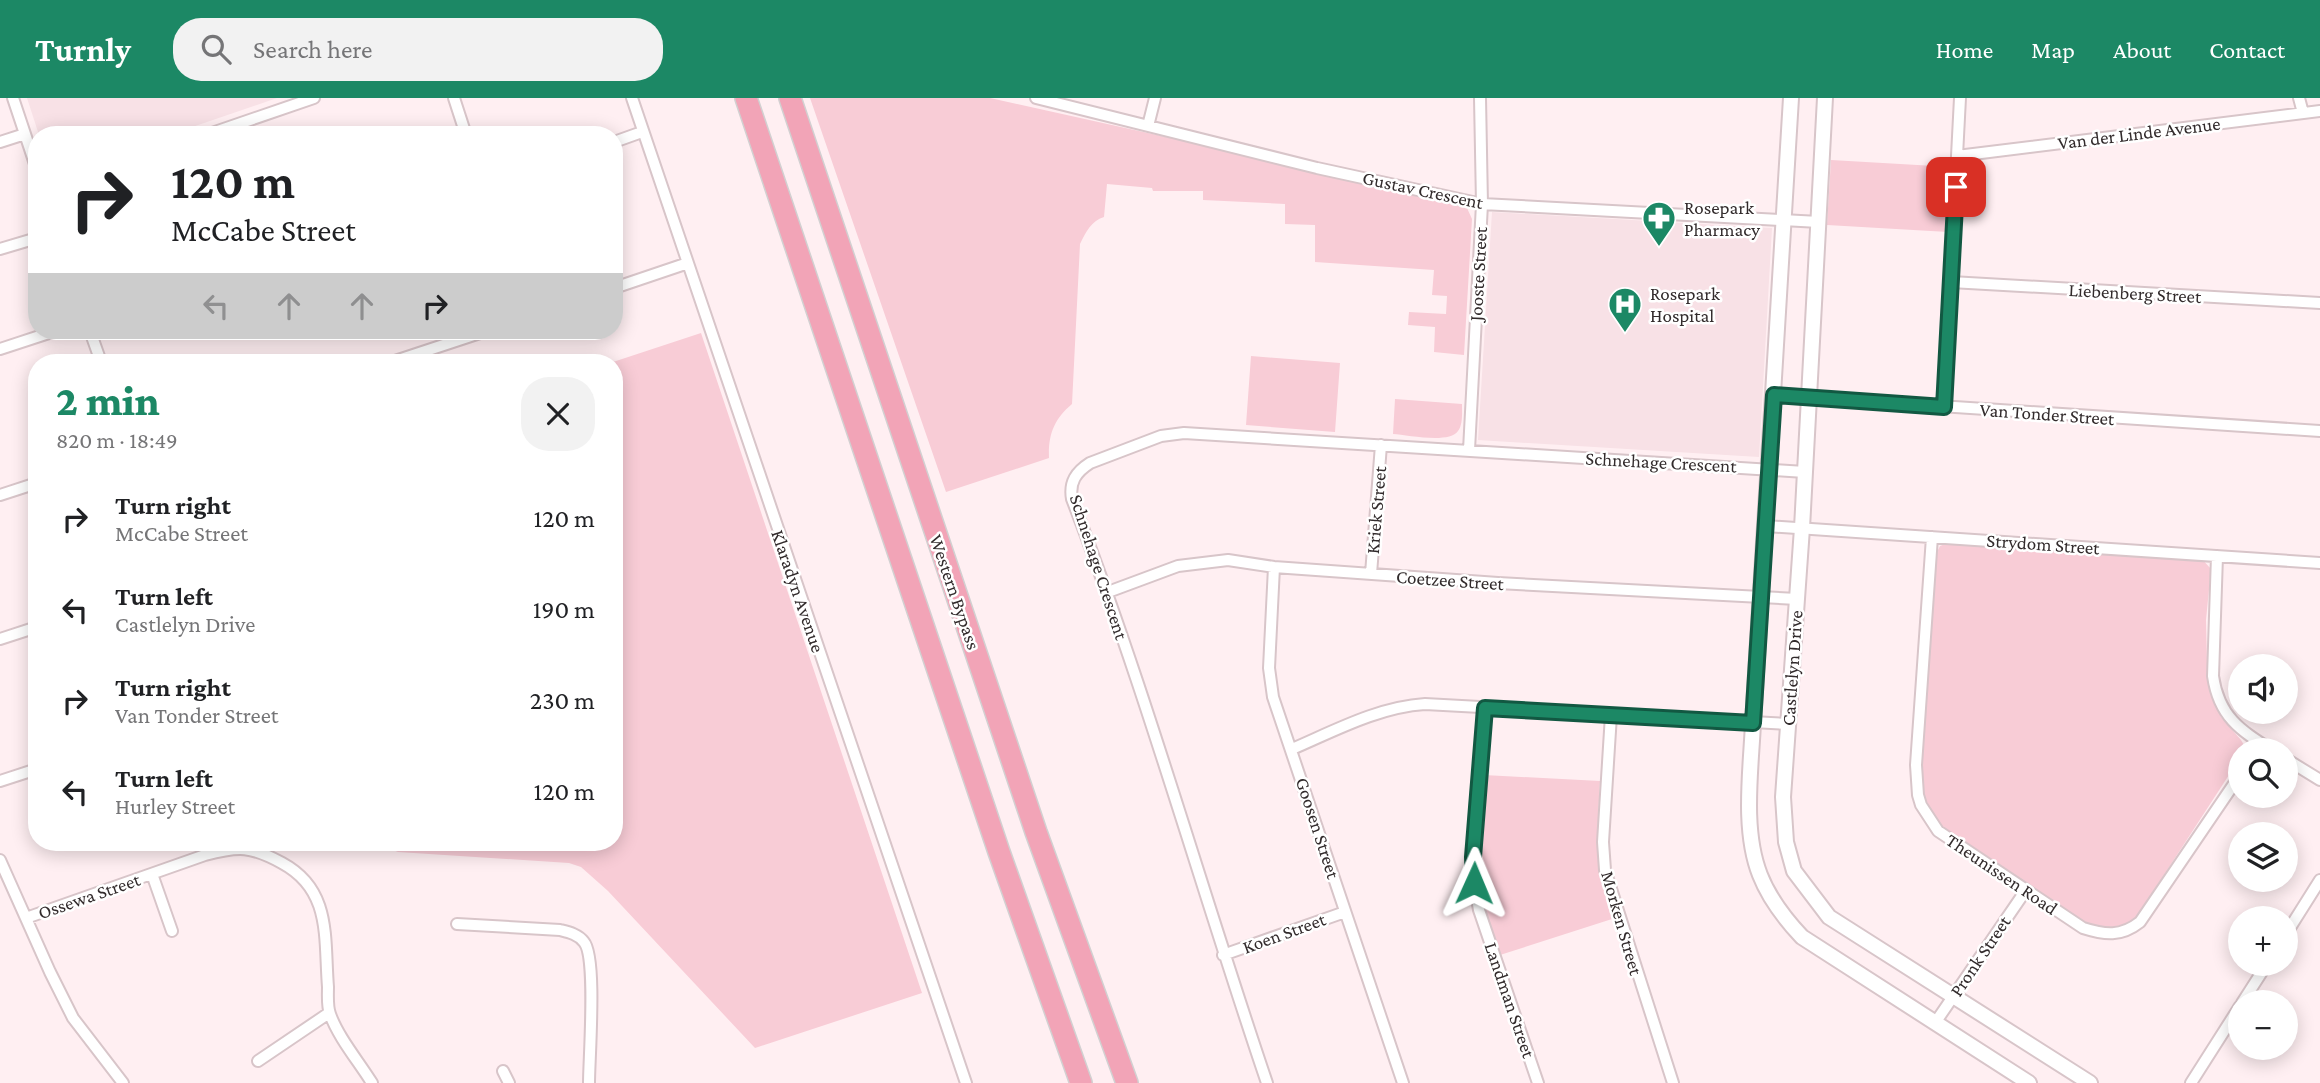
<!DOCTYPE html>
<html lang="en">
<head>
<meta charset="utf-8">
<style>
	:root { --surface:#fff; --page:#f2f2f2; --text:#202124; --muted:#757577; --accent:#1c8865 }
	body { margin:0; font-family:"Crimson Pro",serif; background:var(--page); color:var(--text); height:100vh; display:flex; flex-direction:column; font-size:26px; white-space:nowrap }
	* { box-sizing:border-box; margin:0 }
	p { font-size:23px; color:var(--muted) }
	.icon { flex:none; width:38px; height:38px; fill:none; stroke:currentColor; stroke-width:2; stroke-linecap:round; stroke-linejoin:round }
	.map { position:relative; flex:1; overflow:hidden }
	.panel { position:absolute; left:28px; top:256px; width:595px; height:497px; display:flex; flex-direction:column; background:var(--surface); border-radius:28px; box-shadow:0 4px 18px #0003 }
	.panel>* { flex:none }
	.top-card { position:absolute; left:28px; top:28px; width:595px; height:214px; border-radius:28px; box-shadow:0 4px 18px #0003; background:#fff; color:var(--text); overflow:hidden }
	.controls { position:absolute; left:2228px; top:556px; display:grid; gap:14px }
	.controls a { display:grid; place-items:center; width:70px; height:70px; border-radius:50%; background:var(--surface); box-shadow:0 4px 18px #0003; font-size:35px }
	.pin { position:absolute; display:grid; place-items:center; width:60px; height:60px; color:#fff; margin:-30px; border-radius:14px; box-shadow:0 4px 10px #0006 }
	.me { position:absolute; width:77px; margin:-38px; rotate:1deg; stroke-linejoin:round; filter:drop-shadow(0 0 5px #0008) }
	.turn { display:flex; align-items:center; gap:24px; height:147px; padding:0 28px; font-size:32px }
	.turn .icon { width:91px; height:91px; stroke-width:2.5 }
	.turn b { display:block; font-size:49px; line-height:60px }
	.lanes { display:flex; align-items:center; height:66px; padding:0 28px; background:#0003; justify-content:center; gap:35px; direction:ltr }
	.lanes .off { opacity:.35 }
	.round { display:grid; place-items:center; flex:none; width:74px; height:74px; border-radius:28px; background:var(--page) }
	.headline { display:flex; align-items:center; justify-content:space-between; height:119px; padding:0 28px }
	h1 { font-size:42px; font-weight:800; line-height:52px; color:var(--accent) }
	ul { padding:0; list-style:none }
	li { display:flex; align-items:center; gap:21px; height:91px; padding:0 28px }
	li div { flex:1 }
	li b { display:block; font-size:26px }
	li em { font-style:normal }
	header { display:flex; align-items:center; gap:42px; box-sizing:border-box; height:98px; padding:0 35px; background:var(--accent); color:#fff }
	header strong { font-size:33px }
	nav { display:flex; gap:38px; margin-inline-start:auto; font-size:24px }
	.search { width:490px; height:63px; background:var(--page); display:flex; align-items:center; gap:18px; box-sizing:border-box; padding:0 24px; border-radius:28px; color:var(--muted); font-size:26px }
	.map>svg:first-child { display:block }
	.built { fill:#f8e1e6 }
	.green { fill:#f8ccd6 }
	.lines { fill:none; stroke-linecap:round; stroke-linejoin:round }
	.minor-casing { stroke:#d8c5c9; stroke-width:14 }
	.tertiary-casing { stroke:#d8c5c9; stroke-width:18 }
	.motorway-casing { stroke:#d2d0d1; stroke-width:24 }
	.minor { stroke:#fff; stroke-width:10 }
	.tertiary { stroke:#fff; stroke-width:14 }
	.motorway { stroke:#f2a4b7; stroke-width:21 }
	.route-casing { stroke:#125842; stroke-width:18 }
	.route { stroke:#1c8865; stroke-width:12 }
	.labels { text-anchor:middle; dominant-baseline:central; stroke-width:5; stroke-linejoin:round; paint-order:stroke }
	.street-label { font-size:19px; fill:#322b2c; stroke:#fff }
	.poi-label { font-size:19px; fill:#322b2c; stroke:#fff; text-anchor:start }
</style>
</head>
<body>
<header>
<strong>Turnly</strong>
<div class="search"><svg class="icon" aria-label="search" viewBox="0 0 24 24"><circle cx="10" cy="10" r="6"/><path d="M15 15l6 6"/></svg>Search here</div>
<nav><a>Home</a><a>Map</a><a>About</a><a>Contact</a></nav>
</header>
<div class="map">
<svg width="2320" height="985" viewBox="0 0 2320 985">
	<rect width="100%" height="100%" fill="#ffeff2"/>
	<!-- built -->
	<path class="built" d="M27,0h250l-108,37h-130z
		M1492,114l280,16 -13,229 -281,-17z"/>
	<!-- green -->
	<path class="green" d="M810,0h180l470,104 7,6 5,11 -8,136 -30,-3 1,-25 -27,-2 1,-13 37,2 1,-18 -15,-1 2,-25 -119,-8v-37l-30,-1v-20l-82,-4v-9h-50l-1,-3 -45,-4 -3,33c-13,4 -18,15 -24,27l-8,160c-18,15 -24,31 -23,54l-103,34z
		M1831,62l121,7 -4,65 -121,-7z
		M701,235l221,660 -167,55 -147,-157 -27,-24 -12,-4 -171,-11 -25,-10h241l-1,-480z
		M1251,258l89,7 -5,69 -89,-7z
		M1395,301l67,5c0,8 1,21 -4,27 -8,13 -51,4 -65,3z
		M1950,444l251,16 10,11 -5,51 1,41 4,33 10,23 20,23 3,5 -1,6h-3v7l-104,160c-17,13 -30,12 -49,6l-149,-96 -19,-38 16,-234 5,-10z
		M1484,677l116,6 -3,59 2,32 13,47 -112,36c-8,-24 -20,-49 -22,-75 -3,-34 3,-70 6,-105z"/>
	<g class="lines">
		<defs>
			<path id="minor" d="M13,0l24,72
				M454,0l12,37
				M632,0l334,985
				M1036,0l281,70 165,36 337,18
				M2299,0l4,15
				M1148,28l7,-28
				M206,37l108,-37
				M0,44l25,-8
				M614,44l28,-10
				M1957,58l363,-45
				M0,151l37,-11
				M1951,184l369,21
				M614,190l74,-25
				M90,233l11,31
				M0,251l55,-18
				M392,264l94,-31
				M1774,297l546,36
				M1944,309l16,-309
				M1469,352l13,-246 -2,-106
				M0,397l37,-12
				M1766,428l554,37
				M1932,439l-16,228 2,30 3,10 17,26 145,97c22,7 38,9 57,-6l100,-147
				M2217,458l-4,120c6,41 27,54 60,75
				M1274,469l-5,101 4,29 130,386
				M1371,476l10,-129
				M1108,494l70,-26 50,-6 46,7 224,16 299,16
				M0,541l37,-12
				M1485,610c-5,64 -19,140 -6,202l59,173
				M1611,617l-8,127 2,28 68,213
				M1292,651c42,-18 86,-42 133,-45l363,20
				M2286,661l34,21
				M0,683l37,-12
				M0,762l50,112 23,46 50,65
				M152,776l20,57
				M26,820l179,-63c34,-9 46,-9 77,8 50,27 42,75 46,124 0,8 -1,19 2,27 8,23 29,48 42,69
				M457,826l103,6c8,2 18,4 24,12 13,15 5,116 5,141
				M2286,836l34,-54
				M1223,857l122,-43
				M2242,905l25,-39
				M1935,925l91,-133
				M258,963l71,-48
				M503,973l6,12
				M1267,985c-66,-194 -121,-393 -195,-584 -3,-17 4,-27 18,-36l71,-27 23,-3 621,39
				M2191,985l49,-77"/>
			<path id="tertiary" d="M1791,0l-38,625c-2,46 -11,107 7,152 9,23 25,44 42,62l227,146
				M1825,0l-23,430 -19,269 3,45 8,29 35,46 261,166"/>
			<path id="motorway" d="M746,0l253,754 82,231
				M790,0l246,734 91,251"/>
		</defs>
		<!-- minor casing -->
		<use href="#minor" class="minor-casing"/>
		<!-- tertiary casing -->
		<use href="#tertiary" class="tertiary-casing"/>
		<!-- motorway casing -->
		<use href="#motorway" class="motorway-casing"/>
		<!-- minor -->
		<use href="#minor" class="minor"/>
		<!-- tertiary -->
		<use href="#tertiary" class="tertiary"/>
		<!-- motorway -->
		<use href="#motorway" class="motorway"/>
	</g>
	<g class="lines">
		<defs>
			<path id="route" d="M1474,785l-1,-26 12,-149 268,15 21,-328 170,12 12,-220"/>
		</defs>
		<!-- route casing -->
		<use href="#route" class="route-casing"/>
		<!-- route -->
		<use href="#route" class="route"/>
	</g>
	<!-- icons -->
	<defs>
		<symbol id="pharmacy-pin" viewBox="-11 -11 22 30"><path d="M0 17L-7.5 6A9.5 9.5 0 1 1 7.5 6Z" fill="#1c8865" stroke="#fff"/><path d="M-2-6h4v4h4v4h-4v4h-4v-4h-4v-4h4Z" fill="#fff"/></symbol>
		<symbol id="hospital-pin" viewBox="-11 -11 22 30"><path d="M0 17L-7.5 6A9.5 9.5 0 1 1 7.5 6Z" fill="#1c8865" stroke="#fff"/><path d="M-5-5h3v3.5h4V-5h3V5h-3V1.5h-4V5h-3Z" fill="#fff"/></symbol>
	</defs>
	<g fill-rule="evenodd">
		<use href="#pharmacy-pin" x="1640" y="101" width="38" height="52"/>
		<use href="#hospital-pin" x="1606" y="187" width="38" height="52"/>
	</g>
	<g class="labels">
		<!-- street labels -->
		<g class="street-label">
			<text transform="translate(2139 35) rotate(-7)">Van der Linde Avenue</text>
			<text transform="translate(1423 92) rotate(12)">Gustav Crescent</text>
			<text transform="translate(1478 176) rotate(-87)">Jooste Street</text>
			<text transform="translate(2135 195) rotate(3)">Liebenberg Street</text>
			<text transform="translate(2047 316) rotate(4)">Van Tonder Street</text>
			<text transform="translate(1661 364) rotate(3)">Schnehage Crescent</text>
			<text transform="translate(1376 412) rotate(-85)">Kriek Street</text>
			<text transform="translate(2043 446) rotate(4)">Strydom Street</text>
			<text transform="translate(1099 469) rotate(72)">Schnehage Crescent</text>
			<text transform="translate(1450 482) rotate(4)">Coetzee Street</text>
			<text transform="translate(798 493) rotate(71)">Klaradyn Avenue</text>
			<text transform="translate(955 494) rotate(71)">Western Bypass</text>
			<text transform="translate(1792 570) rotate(-86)">Castlelyn Drive</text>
			<text transform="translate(1318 730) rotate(72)">Goosen Street</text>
			<text transform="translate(2002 776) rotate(34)">Theunissen Road</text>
			<text transform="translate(89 798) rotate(-19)">Ossewa Street</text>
			<text transform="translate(1622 825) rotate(74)">Morken Street</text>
			<text transform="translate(1284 835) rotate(-20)">Koen Street</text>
			<text transform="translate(1980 858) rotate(-56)">Pronk Street</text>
			<text transform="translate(1510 902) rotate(71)">Landman Street</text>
		</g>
		<!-- poi labels -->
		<g class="poi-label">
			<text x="1684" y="109">Rosepark<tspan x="1684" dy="22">Pharmacy</tspan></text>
			<text x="1650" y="195">Rosepark<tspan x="1650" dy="22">Hospital</tspan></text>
		</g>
	</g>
</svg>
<div class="controls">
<a><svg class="icon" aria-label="sound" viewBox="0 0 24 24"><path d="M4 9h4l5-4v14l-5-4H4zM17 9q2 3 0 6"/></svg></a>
<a><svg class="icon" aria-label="search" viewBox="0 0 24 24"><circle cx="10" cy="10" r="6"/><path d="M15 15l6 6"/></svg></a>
<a><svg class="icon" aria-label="layers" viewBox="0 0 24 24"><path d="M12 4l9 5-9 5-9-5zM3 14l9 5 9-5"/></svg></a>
<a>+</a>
<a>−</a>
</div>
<div class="pin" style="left:1956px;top:89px;background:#d93025"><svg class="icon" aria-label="arrive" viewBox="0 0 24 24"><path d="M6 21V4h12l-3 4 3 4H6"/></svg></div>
<svg class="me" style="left:1474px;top:785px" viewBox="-20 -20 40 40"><path d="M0-17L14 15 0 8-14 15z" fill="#1c8865" stroke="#fff" stroke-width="4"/></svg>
<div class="top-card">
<div class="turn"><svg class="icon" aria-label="right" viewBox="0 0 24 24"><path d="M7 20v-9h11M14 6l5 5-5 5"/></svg><div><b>120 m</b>McCabe Street</div></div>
<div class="lanes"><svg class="icon off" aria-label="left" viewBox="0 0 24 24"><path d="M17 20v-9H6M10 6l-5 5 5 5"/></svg><svg class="icon off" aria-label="ahead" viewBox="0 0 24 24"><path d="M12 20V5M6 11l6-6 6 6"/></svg><svg class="icon off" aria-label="ahead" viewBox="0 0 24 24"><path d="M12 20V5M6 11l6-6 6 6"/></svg><svg class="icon" aria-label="right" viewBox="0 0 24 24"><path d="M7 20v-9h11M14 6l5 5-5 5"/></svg></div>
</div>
<section class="panel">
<div class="headline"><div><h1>2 min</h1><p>820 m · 18:49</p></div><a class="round"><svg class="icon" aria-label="close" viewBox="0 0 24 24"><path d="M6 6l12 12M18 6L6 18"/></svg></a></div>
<ul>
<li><svg class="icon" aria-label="right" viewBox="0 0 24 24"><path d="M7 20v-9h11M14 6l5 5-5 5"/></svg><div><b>Turn right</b><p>McCabe Street</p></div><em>120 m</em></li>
<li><svg class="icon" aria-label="left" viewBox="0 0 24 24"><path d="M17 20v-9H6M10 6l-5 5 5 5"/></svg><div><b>Turn left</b><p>Castlelyn Drive</p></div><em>190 m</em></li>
<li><svg class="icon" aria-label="right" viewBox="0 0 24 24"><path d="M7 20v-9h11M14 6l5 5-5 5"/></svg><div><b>Turn right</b><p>Van Tonder Street</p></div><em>230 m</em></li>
<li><svg class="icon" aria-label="left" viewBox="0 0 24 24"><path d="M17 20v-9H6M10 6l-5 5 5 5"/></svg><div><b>Turn left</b><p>Hurley Street</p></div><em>120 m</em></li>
</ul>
</section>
</div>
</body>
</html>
